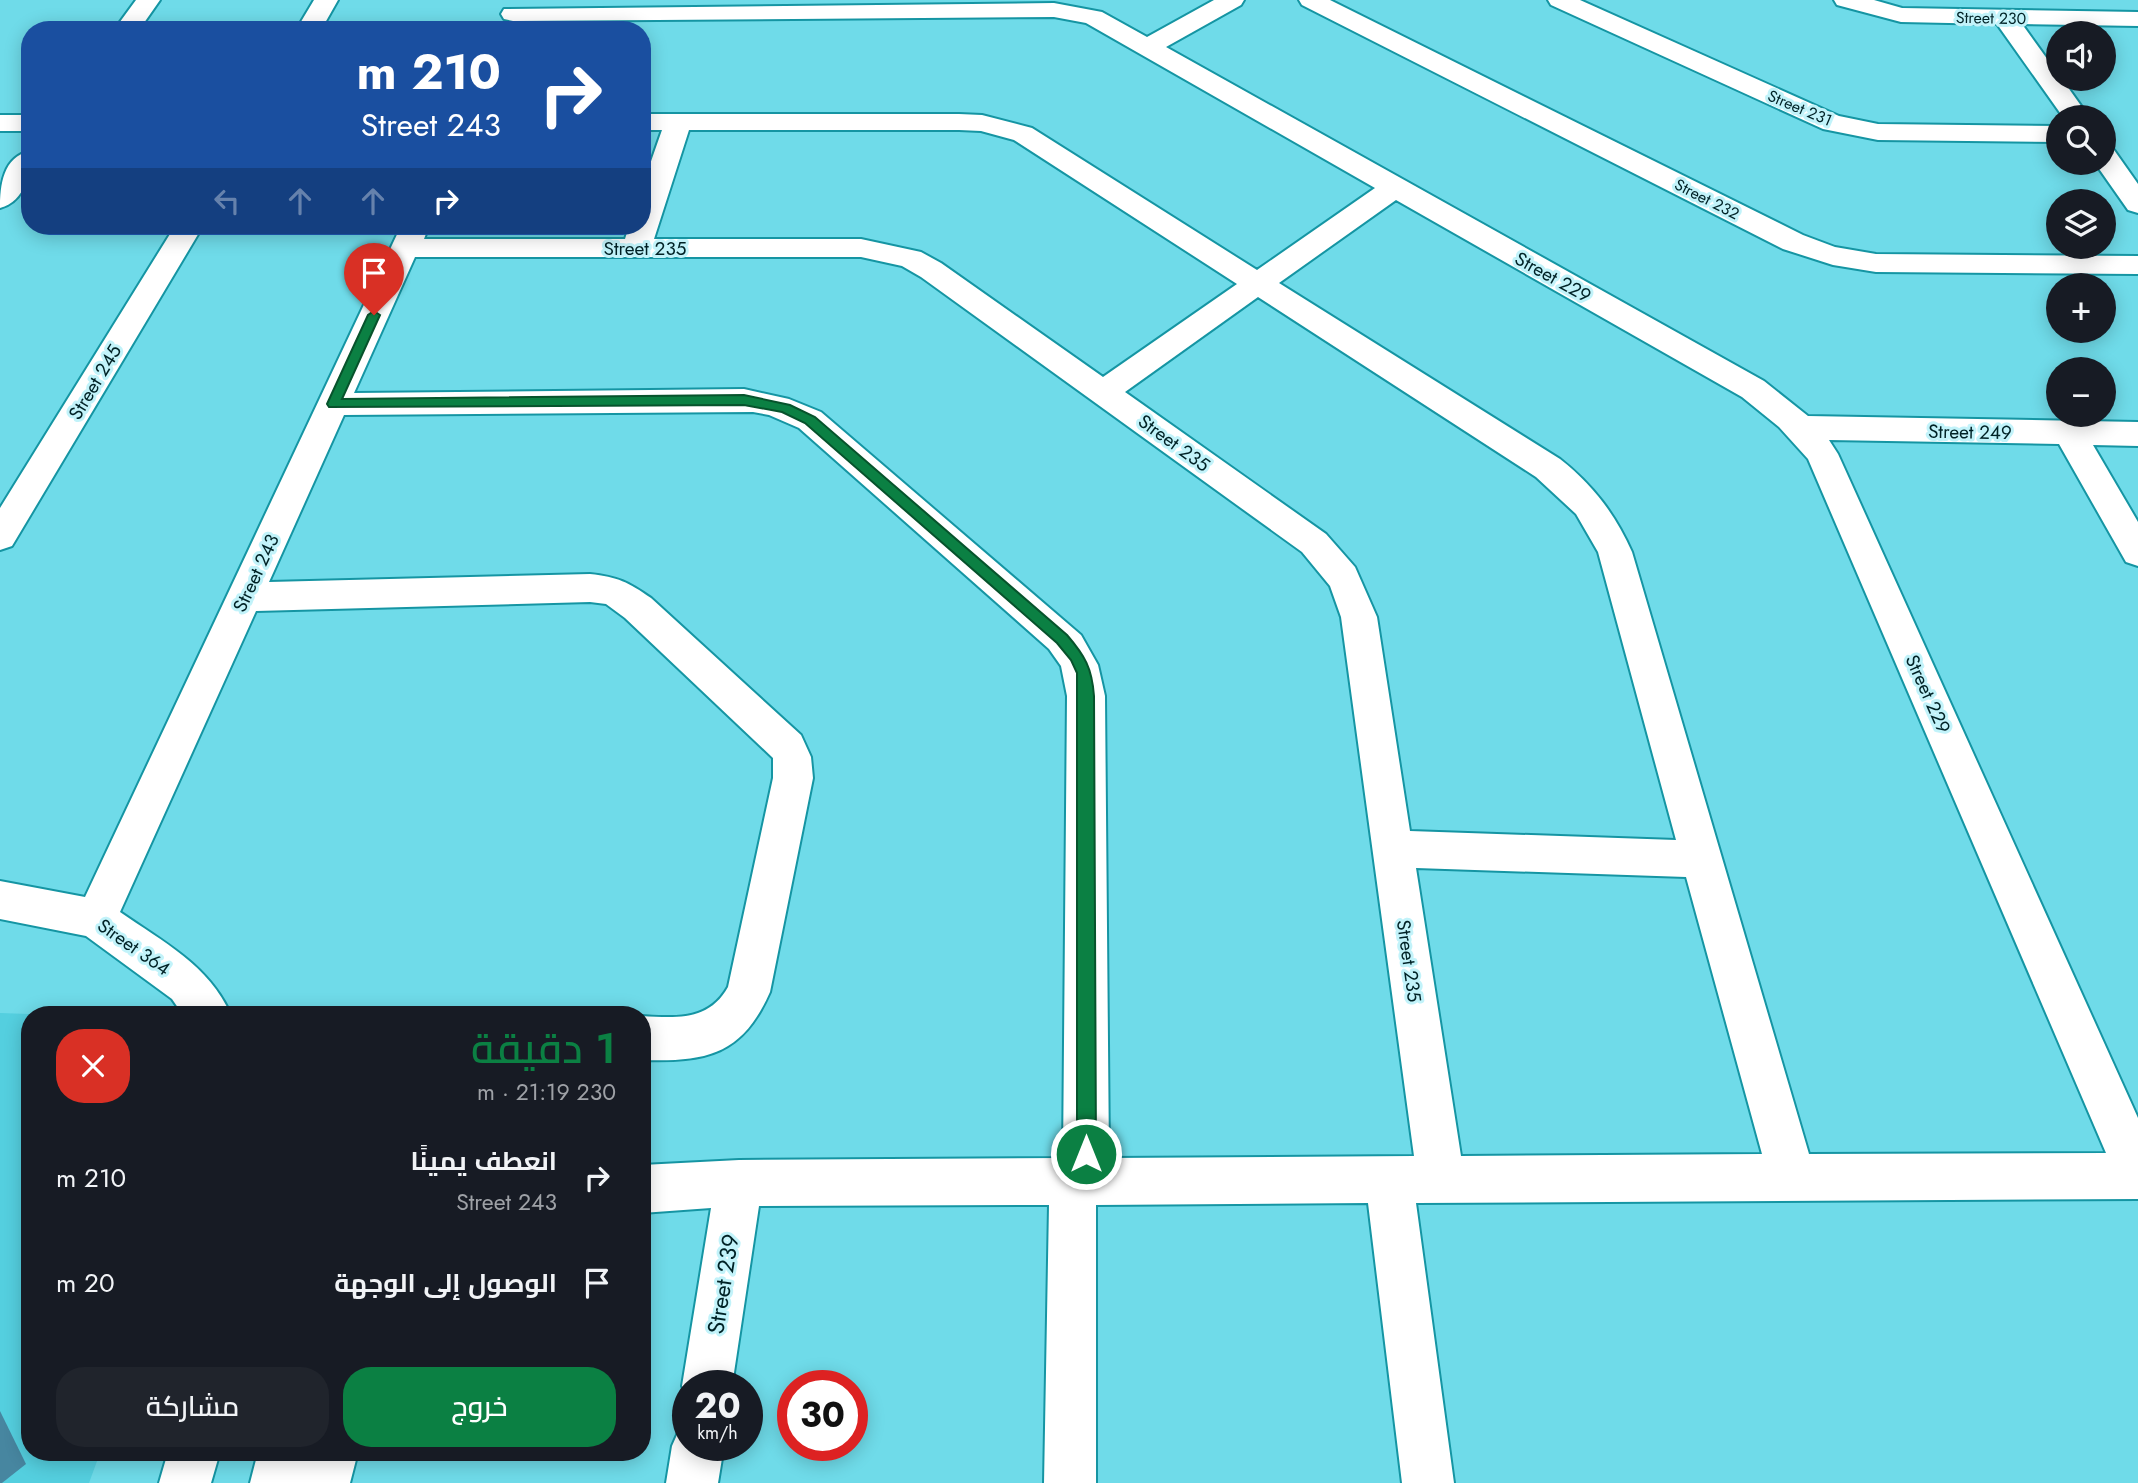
<!DOCTYPE html>
<html lang="ar">
<head>
<meta charset="utf-8">
<style>
	:root { --surface:#171b24; --page:#20242c; --text:#f1f3f6; --muted:#9ea1a6; --accent:#0b8043 }
	body { margin:0; font-family:Jost,Cairo,sans-serif; background:var(--page); color:var(--text); direction:rtl; height:100vh; display:flex; flex-direction:column; font-size:26px; white-space:nowrap }
	* { box-sizing:border-box; margin:0 }
	p { font-size:23px; color:var(--muted) }
	.icon { flex:none; width:38px; height:38px; fill:none; stroke:currentColor; stroke-width:2; stroke-linecap:round; stroke-linejoin:round }
	.map { position:relative; flex:1; overflow:hidden; direction:ltr }
	.side { position:absolute; left:21px; top:1006px; width:630px; height:455px; display:flex; flex-direction:column; background:var(--surface); border-radius:28px; box-shadow:0 4px 18px #0003; direction:rtl }
	.side>* { flex:none }
	.banner { position:absolute; left:21px; top:21px; width:630px; height:214px; border-radius:28px; box-shadow:0 4px 18px #0003; direction:rtl; background:#1a4fa0; color:#fff; overflow:hidden }
	.buttons { position:absolute; left:2046px; top:21px; display:grid; gap:14px }
	.buttons a { display:grid; place-items:center; width:70px; height:70px; border-radius:50%; background:var(--surface); box-shadow:0 4px 18px #0003; font-size:35px }
	.speed { position:absolute; left:672px; top:1370px; display:flex; gap:14px; font-size:35px; font-weight:700; text-align:center }
	.speed>* { display:grid; place-content:center; width:91px; height:91px; border-radius:50%; background:var(--surface); box-shadow:0 4px 18px #0003; line-height:1 }
	.speed small { font-size:18px; font-weight:400 }
	.speed .limit { border:10px solid #d22; background:#fff; color:#111 }
	.pin { position:absolute; display:grid; place-items:center; width:60px; height:60px; color:#fff; margin:-72px -30px; border-radius:50% 50% 50% 0; rotate:-45deg; box-shadow:0 0 7px #0007 }
	.pin .icon { rotate:45deg }
	.me { position:absolute; width:77px; margin:-38px; rotate:0deg; stroke-linejoin:round; filter:drop-shadow(0 0 5px #0008) }
	.turn { display:flex; align-items:center; gap:24px; height:147px; padding:0 35px; font-size:32px }
	.turn .icon { width:91px; height:91px; stroke-width:2.5 }
	.turn b { display:block; font-size:49px; line-height:60px }
	.lanes { display:flex; align-items:center; height:66px; padding:0 35px; background:#0003; justify-content:center; gap:35px; direction:ltr }
	.lanes .off { opacity:.35 }
	.round { display:grid; place-items:center; flex:none; width:74px; height:74px; border-radius:28px; background:var(--page) }
	.head { display:flex; align-items:center; justify-content:space-between; height:119px; padding:0 35px }
	h1 { font-size:42px; font-weight:600; line-height:52px; color:var(--accent) }
	.primary-button { display:flex; gap:14px; margin-top:auto; padding:14px 35px }
	.primary-button a { flex:1; height:80px; border-radius:28px; background:var(--accent); color:#fff; font-size:28px; font-weight:600; line-height:80px; text-align:center }
	.primary-button a+a { background:var(--page); color:var(--text) }
	ul { padding:0; list-style:none }
	li { display:flex; align-items:center; gap:21px; height:105px; padding:0 35px }
	li div { flex:1 }
	li b { display:block; font-size:26px }
	li em { font-style:normal }
	.map>svg:first-child { display:block }
	.built { fill:#54cfdf }
	.lines { fill:none; stroke-linecap:round; stroke-linejoin:round }
	.street-casing { stroke:#1595a3; stroke-width:4 }
	.street { fill:#fff; fill-rule:evenodd }
	.shaded-wall { fill:#4786a0 }
	.route { fill:#0b8043; stroke:#07532c; stroke-width:2 }
	.labels { text-anchor:middle; dominant-baseline:central; stroke-width:6; stroke-linejoin:round; paint-order:stroke }
	.far-street-label { font-size:16px; fill:#002226; stroke:#c2f3fa }
	.street-label { font-size:19px; fill:#002226; stroke:#c2f3fa }
	.near-street-label { font-size:23px; fill:#002226; stroke:#c2f3fa }
</style>
</head>
<body>
<div class="map">
<svg width="2138" height="1483" viewBox="0 0 2138 1483">
	<rect width="100%" height="100%" fill="#6fdbe9"/>
	<!-- built -->
	<path class="built" d="M0,1013l57,2h-27v437l70,1 -11,30h-89z"/>
	<g class="lines">
		<defs>
			<path id="street" d="M136,0h24l-21,30h-25z
				M314,0h24l-17,30h-25z
				M1214,0h30l-3,5 -75,42 598,334 44,35 330,6v24l-45,-1 45,77v44l-12,-4 -67,-118 -230,-4 9,14 300,664v81l-722,4 38,280h-52l-34,-280 -272,2v278h-52l5,-278 -290,1 -27,180h-44v15l-6,-15 29,-178 -69,5v-48l97,-5 324,-2 4,-462 -6,-30 -12,-17 -250,-221 -30,-13 -16,-3 -409,3 -75,167 321,-8c28,3 38,8 61,24l150,137 10,22 2,21 -43,214c-28,63 -63,70 -128,68v-44c35,2 67,5 86,-29l45,-209v-20l-148,-140 -19,-14 -16,-2 -334,9 -136,301c43,30 89,53 111,103h-48l-11,-16 -86,-63 -86,-17v-38l85,16 316,-671h28l-5,13h201l4,-13h13v-39l20,-57h-20v-16h317l23,1 50,13 225,142 118,-82 -289,-165 -32,-6 -541,4 -9,-2 -3,-5 3,-5 550,-6 48,9 45,25zM689,130h270l22,1 33,9 223,144 -134,93 -162,-114 -20,-11 -60,-13h-207zM1396,200l346,197 37,30 29,32 298,694 -297,1 -177,-602c-17,-38 -39,-67 -72,-93l-281,-176zM415,257h446l41,9 19,11 381,275 28,34 11,31 73,539 -305,2 -4,-462 -7,-31 -17,-30 -260,-223 -32,-13 -45,-10 -390,4zM1258,297l278,180 40,37 22,38 78,288 -266,-9 -33,-214 -22,-50 -29,-33 -201,-142zM1416,868l270,9 76,277 -301,2z
				M1299,0h31l473,235 32,12 41,7 262,2v18l-262,-2 -43,-7 -50,-16 -481,-244z
				M1548,0h32l259,116 39,8 180,2v16l-180,-2 -55,-11 -272,-124z
				M1834,0h40l28,8 236,4v14l-116,-2 36,50v5h4l27,38h-26l-66,-93 -96,-2 -64,-17z
				M0,115h30v16h-30z
				M2104,148l10,2 24,34v29l-10,-3 -33,-47h9z
				M30,151c0,22 -4,50 -30,57 0,-23 3,-51 30,-57z
				M175,226h28l-191,320 -12,4v-42z
				M688,1424v22h36l-6,37h-52l6,-37 8,-18z
				M168,1452h52l-9,31h-52z
				M258,1452h100l-8,31h-100z"/>
		</defs>
		<!-- street casing -->
		<use href="#street" class="street-casing"/>
		<!-- street -->
		<use href="#street" class="street"/>
	</g>
	<!-- shaded-wall -->
	<path class="shaded-wall" d="M0,1411l26,53 -24,19h-2z"/>
	<!-- route -->
	<path class="route" d="M374,311l6,4 -38,84 402,-4 46,10 25,12 252,218c18,21 25,33 27,61l2,458 -3,7 -7,3 -7,-3 -2,-7v-481l-6,-13 -14,-17 -252,-220 -23,-11 -38,-7 -415,2 -2,-3 41,-89z"/>
	<g class="labels">
		<!-- far-street labels -->
		<g class="far-street-label">
			<text transform="translate(1991 18) rotate(1)">Street 230</text>
			<text transform="translate(1800 108) rotate(23)">Street 231</text>
			<text transform="translate(1707 199) rotate(27)">Street 232</text>
		</g>
		<!-- street labels -->
		<g class="street-label">
			<text x="645" y="248">Street 235</text>
			<text transform="translate(1553 277) rotate(29)">Street 229</text>
			<text transform="translate(95 382) rotate(-59)">Street 245</text>
			<text transform="translate(1970 432) rotate(1)">Street 249</text>
			<text transform="translate(1174 443) rotate(36)">Street 235</text>
			<text transform="translate(256 573) rotate(-65)">Street 243</text>
			<text transform="translate(1928 694) rotate(66)">Street 229</text>
			<text transform="translate(134 947) rotate(35)">Street 364</text>
			<text transform="translate(1409 961) rotate(82)">Street 235</text>
		</g>
		<!-- near-street labels -->
		<g class="near-street-label">
			<text transform="translate(723 1284) rotate(-81)">Street 239</text>
		</g>
	</g>
</svg>
<div class="buttons">
<a><svg class="icon" aria-label="sound" viewBox="0 0 24 24"><path d="M4 9h4l5-4v14l-5-4H4zM17 9q2 3 0 6"/></svg></a>
<a><svg class="icon" aria-label="search" viewBox="0 0 24 24"><circle cx="10" cy="10" r="6"/><path d="M15 15l6 6"/></svg></a>
<a><svg class="icon" aria-label="layers" viewBox="0 0 24 24"><path d="M12 4l9 5-9 5-9-5zM3 14l9 5 9-5"/></svg></a>
<a>+</a>
<a>−</a>
</div>
<div class="speed"><div>20<small>km/h</small></div><div class="limit">30</div></div>
<div class="pin" style="left:374px;top:315px;background:#d93025"><svg class="icon" aria-label="arrive" viewBox="0 0 24 24"><path d="M6 21V4h12l-3 4 3 4H6"/></svg></div>
<svg class="me" style="left:1086px;top:1154px" viewBox="-20 -20 40 40"><circle r="17" fill="#0b8043" stroke="#fff" stroke-width="3"/><path d="M0-11L8 9 0 5-8 9z" fill="#fff"/></svg>
<div class="banner">
<div class="turn"><svg class="icon" aria-label="right" viewBox="0 0 24 24"><path d="M7 20v-9h11M14 6l5 5-5 5"/></svg><div><b>210 m</b>Street 243</div></div>
<div class="lanes"><svg class="icon off" aria-label="left" viewBox="0 0 24 24"><path d="M17 20v-9H6M10 6l-5 5 5 5"/></svg><svg class="icon off" aria-label="ahead" viewBox="0 0 24 24"><path d="M12 20V5M6 11l6-6 6 6"/></svg><svg class="icon off" aria-label="ahead" viewBox="0 0 24 24"><path d="M12 20V5M6 11l6-6 6 6"/></svg><svg class="icon" aria-label="right" viewBox="0 0 24 24"><path d="M7 20v-9h11M14 6l5 5-5 5"/></svg></div>
</div>
<section class="side">
<div class="head"><div><h1>1 دقيقة</h1><p>230 m · 21:19</p></div><a class="round" style="background:#d93025;color:#fff"><svg class="icon" aria-label="close" viewBox="0 0 24 24"><path d="M6 6l12 12M18 6L6 18"/></svg></a></div>
<ul>
<li><svg class="icon" aria-label="right" viewBox="0 0 24 24"><path d="M7 20v-9h11M14 6l5 5-5 5"/></svg><div><b>انعطف يمينًا</b><p>Street 243</p></div><em>210 m</em></li>
<li><svg class="icon" aria-label="arrive" viewBox="0 0 24 24"><path d="M6 21V4h12l-3 4 3 4H6"/></svg><div><b>الوصول إلى الوجهة</b></div><em>20 m</em></li>
</ul>
<div class="primary-button"><a>خروج</a><a>مشاركة</a></div>
</section>
</div>
</body>
</html>
